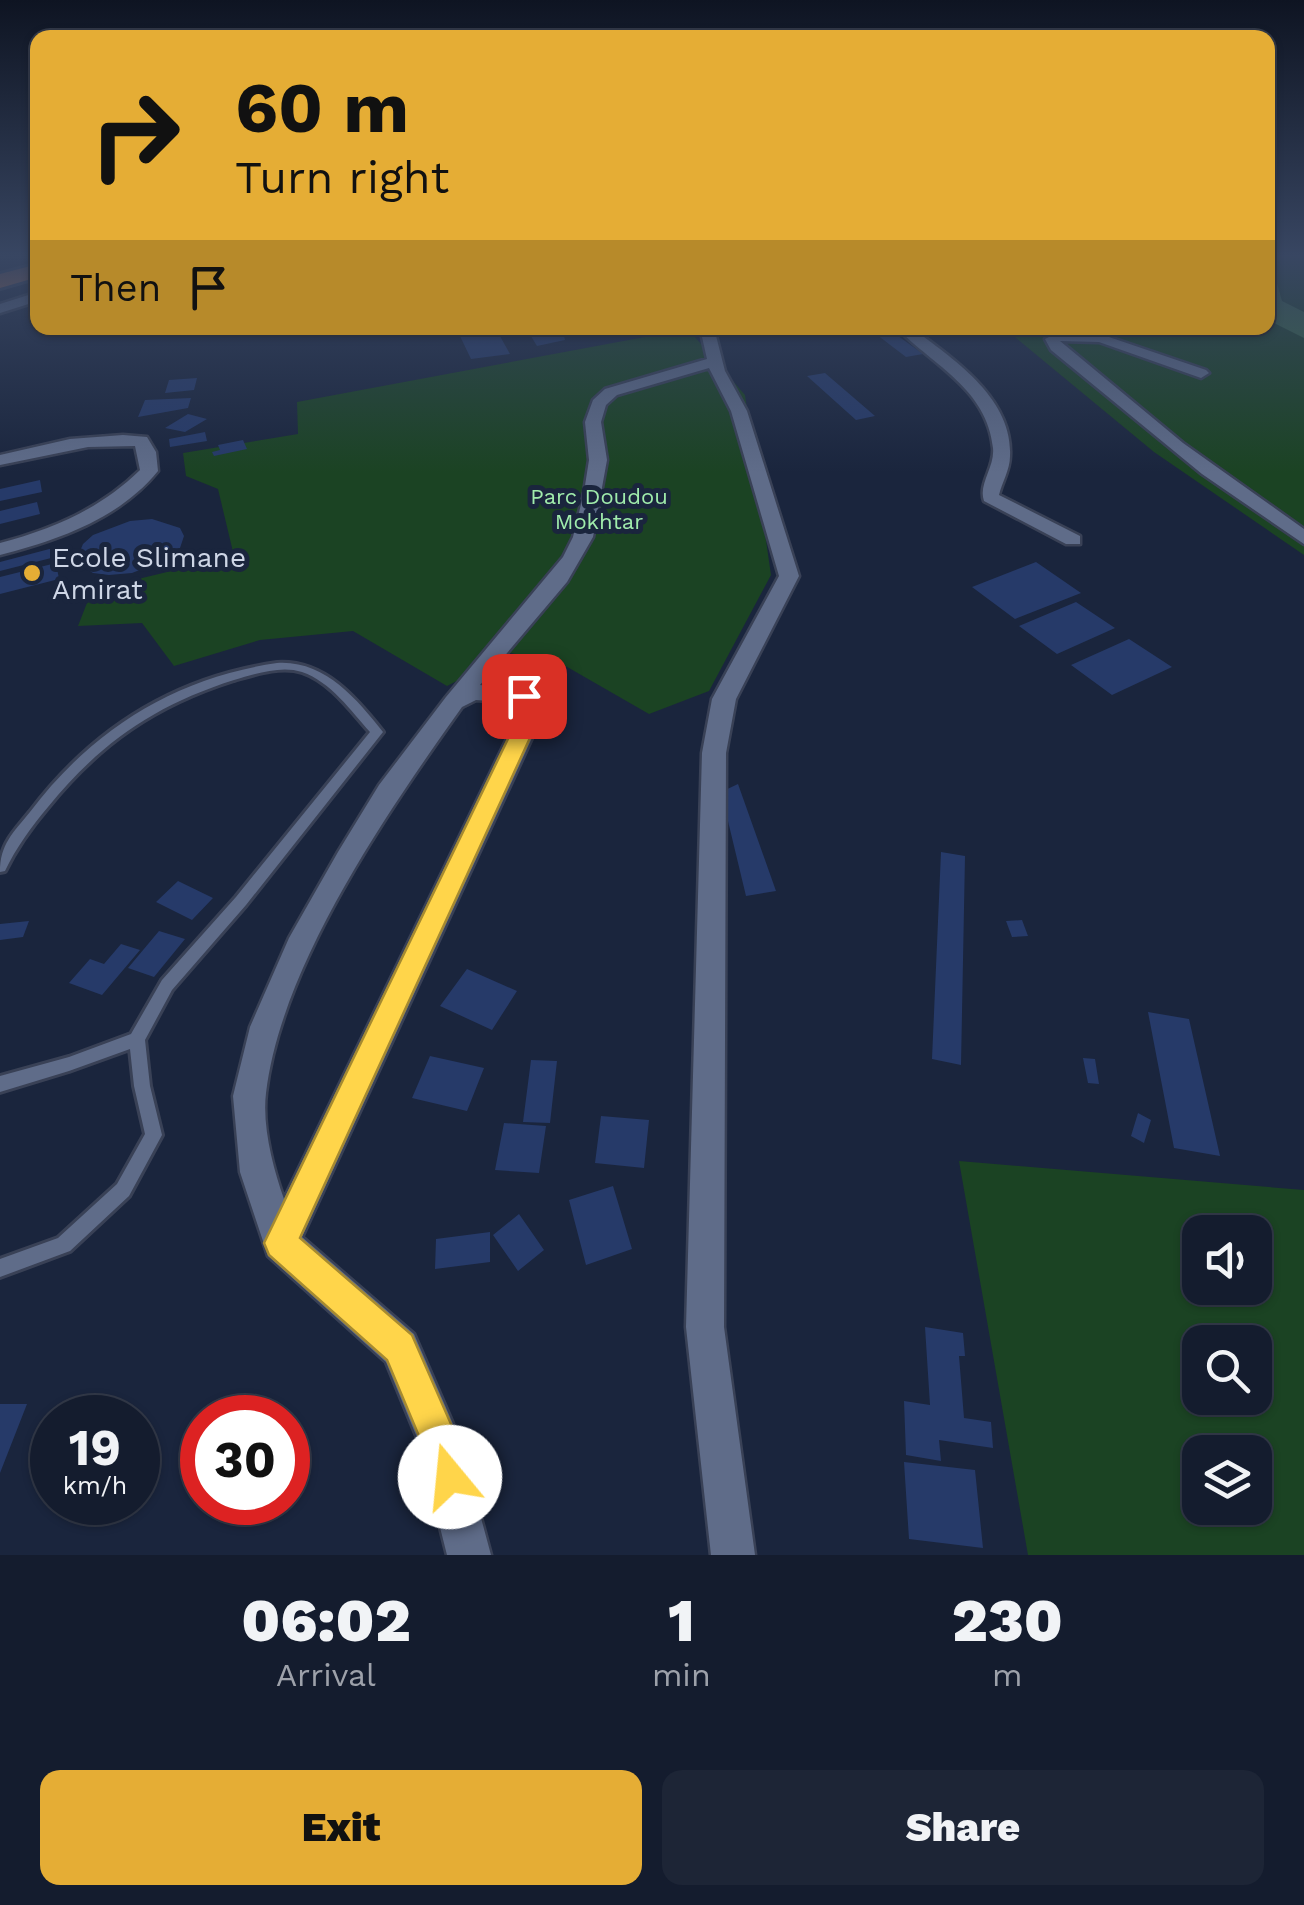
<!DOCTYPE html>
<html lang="en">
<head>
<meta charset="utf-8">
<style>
	:root { --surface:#141c2e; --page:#1d2536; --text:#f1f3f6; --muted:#9da1aa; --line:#333a4a; --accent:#e5ad35 }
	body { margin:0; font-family:"Work Sans",sans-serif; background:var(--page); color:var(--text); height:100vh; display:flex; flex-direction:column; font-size:38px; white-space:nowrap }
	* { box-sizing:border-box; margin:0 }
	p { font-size:32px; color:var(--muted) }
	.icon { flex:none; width:55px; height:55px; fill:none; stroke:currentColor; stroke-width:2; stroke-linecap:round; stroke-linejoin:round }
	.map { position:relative; height:1555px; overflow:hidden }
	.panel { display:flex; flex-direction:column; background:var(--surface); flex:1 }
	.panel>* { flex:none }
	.top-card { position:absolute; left:30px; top:30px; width:1245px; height:305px; border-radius:20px; box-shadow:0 2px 8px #0004,0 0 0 2px var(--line); background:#e5ad35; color:#111; overflow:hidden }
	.controls { position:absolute; left:1182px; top:1215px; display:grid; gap:20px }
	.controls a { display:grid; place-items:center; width:90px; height:90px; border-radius:20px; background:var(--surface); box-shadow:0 2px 8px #0004,0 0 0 2px var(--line); font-size:50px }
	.speed { position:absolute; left:30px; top:1395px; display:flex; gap:20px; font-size:50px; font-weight:700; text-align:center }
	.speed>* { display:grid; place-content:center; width:130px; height:130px; border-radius:50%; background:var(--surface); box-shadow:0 2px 8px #0004,0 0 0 2px var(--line); line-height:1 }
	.speed small { font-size:25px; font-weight:400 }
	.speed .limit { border:15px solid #d22; background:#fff; color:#111 }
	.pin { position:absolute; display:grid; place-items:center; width:85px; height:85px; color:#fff; margin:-42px; border-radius:20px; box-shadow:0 5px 15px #0006 }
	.me { position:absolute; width:110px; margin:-55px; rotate:343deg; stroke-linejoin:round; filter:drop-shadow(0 0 8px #0008) }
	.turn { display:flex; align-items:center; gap:35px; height:210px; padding:0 40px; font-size:45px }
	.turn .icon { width:130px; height:130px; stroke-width:2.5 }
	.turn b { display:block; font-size:70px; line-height:85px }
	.then { display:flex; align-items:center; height:95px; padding:0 40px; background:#0003; gap:20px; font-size:38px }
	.eta { display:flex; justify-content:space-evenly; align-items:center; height:170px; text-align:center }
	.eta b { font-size:60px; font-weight:800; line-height:70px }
	.action { display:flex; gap:20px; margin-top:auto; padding:20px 40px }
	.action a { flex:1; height:115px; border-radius:20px; background:var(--accent); color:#111; font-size:40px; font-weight:800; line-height:115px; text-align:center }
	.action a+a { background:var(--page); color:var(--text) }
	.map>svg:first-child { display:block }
	.green { fill:#1b4323; fill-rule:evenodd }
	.forest { fill:#3a6c43 }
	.building { fill:#263a69 }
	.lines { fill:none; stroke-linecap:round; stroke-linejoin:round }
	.service-casing { stroke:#394156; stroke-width:6 }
	.minor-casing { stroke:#394156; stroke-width:5 }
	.motorway-casing { stroke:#394156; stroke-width:6 }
	.service { fill:#5f6c89; fill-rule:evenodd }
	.minor { fill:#5f6c89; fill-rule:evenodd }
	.motorway { fill:#b67150; fill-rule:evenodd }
	.route { fill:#ffd54a; stroke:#a68a30; stroke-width:2.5 }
	.poi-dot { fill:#e5ad35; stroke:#1a253d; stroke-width:4 }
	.labels { text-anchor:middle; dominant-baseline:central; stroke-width:10; stroke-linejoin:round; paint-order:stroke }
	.far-park-label { font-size:22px; fill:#a0ecac; stroke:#1a253d }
	.poi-label { font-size:28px; fill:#ced6e6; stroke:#1a253d; text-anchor:start }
</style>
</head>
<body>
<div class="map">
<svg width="1304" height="1555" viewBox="0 0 1304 1555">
	<rect width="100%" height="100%" fill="#1a253d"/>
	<!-- green -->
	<path class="green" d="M1268,255h36v300l-150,-103 -150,-124h264z
		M688,329l57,66 26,180 -62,116 -60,23 -87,-50 -51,-11 -64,33 -94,-55 -93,9 -86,26 -32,-43 -64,3 14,-36 142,-34 -16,-67 -32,-13 -3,-23 115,-19 -1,-32z
		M959,1161l345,29v365h-276zM1200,1232h55v56h-55zM1200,1342h55v56h-55zM1200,1452h55v56h-55z"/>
	<!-- forest -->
	<path class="forest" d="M1268,255h13l-8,14 9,32 22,11v26l-36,-18z"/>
	<!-- building -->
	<path class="building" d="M526,328h96v1l-58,7 1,4 -28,6z
		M868,328h19l36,26 -17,3z
		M496,329l14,25 -39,5 -12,-25z
		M825,373l50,43 -19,4 -49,-44z
		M197,378l-3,12 -29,3 4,-13z
		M191,398l-3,10 -50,9 7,-17z
		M188,414l19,5 -22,13 -20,-4z
		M205,432l2,9 -37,6 -1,-8z
		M243,440l4,9 -33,7 -2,-4 8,-2 -2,-5z
		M40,480l2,12 -42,9v-12z
		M37,502l3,12 -40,10v-13z
		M152,519l28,9 4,8 -4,12 -10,10 -38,15 -23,2 -16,-2 -12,-8 -3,-9 5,-12 10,-9 37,-14z
		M57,547l2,9 -59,15v-9z
		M1036,562l45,31 -66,26 -43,-32z
		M56,563l3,16 -59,15v-17z
		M1076,602l39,26 -58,26 -38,-28z
		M1129,639l43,28 -60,28 -41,-30z
		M738,784l38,107 -30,5 -25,-104z
		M941,852l24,4 -4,209 -29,-6z
		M178,881l35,17 -21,22 -36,-18z
		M1022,920l6,16 -16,1 -6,-16z
		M29,921l-6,16 -23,3v-16z
		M159,931l26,8 -31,38 -26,-9z
		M121,944l19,6 -38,45 -33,-12 21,-24 14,5z
		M467,969l50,22 -25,39 -52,-24z
		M1148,1012l41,7 31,137 -46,-8z
		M430,1056l54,12 -17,43 -55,-13z
		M1083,1058l12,1 4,25 -11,-1z
		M531,1060l26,1 -7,62 -27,-1z
		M1138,1113l13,7 -7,23 -13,-7z
		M601,1116l48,4 -5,48 -49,-5z
		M504,1123l42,3 -7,47 -44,-3z
		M613,1186l19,63 -46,16 -17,-65z
		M519,1214l25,36 -26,21 -25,-36z
		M490,1232v30l-55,7 1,-30z
		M925,1327l38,6 2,23h-6l5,62 27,4 2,26 -54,-8 2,21 -35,-6 -2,-54 26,4z
		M0,1404h27l-27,69z
		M904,1462l71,8 8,78 -74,-9z"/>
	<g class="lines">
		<defs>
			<path id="service" d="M277,663c47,-3 79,35 106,69l-137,173 -74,85 -27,50 5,46 12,49 -33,61 -59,55 -70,26v-18l58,-21 59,-54 28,-50 -11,-48 -4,-37 -61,22 -69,21v-16l69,-19 62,-23 31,-54 74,-83 134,-165c-19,-21 -39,-50 -68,-60 -21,-7 -47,2 -68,8 -79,25 -134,63 -186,127 -17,20 -32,41 -43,64l-5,1c0,-28 13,-39 30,-60 62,-82 144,-134 247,-149z"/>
			<path id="minor" d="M38,292v9l-38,12v-9z
				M700,328h14l11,43 22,40 52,165 -63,123 -10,54 -2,574 31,228h-44l-25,-228 16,-574 10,-54 67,-123 -48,-165 -22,-43 -92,27 -11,10 -5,17 6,38 -14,77 -26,45 -87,103 52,6 11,23 -241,523 112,97 46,106 31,115h-44l-29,-115 -32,-78 -118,-106 -28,-84 -7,-76 17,-69 39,-89 49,-86 41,-67 67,-88 117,-140 10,-20 11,-45 5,-32 -4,-38 8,-22 12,-11 102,-30zM476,700l39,3 4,11 -235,485c-11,-31 -22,-73 -18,-106 15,-128 122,-282 196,-386z
				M897,328h15c41,31 101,70 98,128 0,14 -8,26 -11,39l81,41v8h-14l-82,-43c-6,-17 11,-34 9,-53 -6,-59 -59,-82 -96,-120z
				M1063,330l43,6 100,34 3,3 -8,5 -102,-36 -39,-1 123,102 121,86v15l-102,-70 -151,-124 -6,-11z
				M123,435l24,2 9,15 2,19c-39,48 -100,69 -158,84v-12c53,-14 100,-34 140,-73l-5,-24 -47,1 -88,18v-10l70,-16z"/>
			<path id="motorway" d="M38,264v13l-38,11v-14z"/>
		</defs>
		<!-- service casing -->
		<use href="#service" class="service-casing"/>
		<!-- minor casing -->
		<use href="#minor" class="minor-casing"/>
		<!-- motorway casing -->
		<use href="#motorway" class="motorway-casing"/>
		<!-- service -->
		<use href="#service" class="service"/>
		<!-- minor -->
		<use href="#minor" class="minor"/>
		<!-- motorway -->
		<use href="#motorway" class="motorway"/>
	</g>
	<!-- sky -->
	<linearGradient id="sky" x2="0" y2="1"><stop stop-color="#0e1422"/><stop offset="0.54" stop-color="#384662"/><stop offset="1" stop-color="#384662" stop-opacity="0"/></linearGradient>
	<rect width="1304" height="473" fill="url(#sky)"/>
	<!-- route -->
	<path class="route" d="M524,689l8,2 9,23 -241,524 112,97 46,105 11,37 -6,13 -13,6 -14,-6 -15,-49 -34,-81 -118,-105 -5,-12 256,-529 -6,-18z"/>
	<!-- markers -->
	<circle class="poi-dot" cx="32" cy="573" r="10"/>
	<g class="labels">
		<!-- far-park labels -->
		<g class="far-park-label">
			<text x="599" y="496">Parc Doudou<tspan x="599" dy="25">Mokhtar</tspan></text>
		</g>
		<!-- poi labels -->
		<g class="poi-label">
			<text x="52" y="557">Ecole Slimane<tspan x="52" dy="32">Amirat</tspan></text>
		</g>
	</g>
</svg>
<div class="controls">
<a><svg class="icon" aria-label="sound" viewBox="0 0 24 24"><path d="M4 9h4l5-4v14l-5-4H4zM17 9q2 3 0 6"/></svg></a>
<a><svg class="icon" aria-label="search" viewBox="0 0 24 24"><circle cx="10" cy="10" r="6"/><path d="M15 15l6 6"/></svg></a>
<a><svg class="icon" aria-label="layers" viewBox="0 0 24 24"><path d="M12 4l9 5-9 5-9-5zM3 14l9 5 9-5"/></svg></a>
</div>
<div class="speed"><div>19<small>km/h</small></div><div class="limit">30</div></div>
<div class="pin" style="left:524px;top:696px;background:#d93025"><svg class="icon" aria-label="arrive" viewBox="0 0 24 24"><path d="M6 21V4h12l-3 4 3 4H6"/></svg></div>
<svg class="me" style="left:450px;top:1477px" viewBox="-20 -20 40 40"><circle r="19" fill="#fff"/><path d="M0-13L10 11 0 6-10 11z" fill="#ffd54a"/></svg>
<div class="top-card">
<div class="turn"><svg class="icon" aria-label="right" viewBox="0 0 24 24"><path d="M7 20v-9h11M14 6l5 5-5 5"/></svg><div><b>60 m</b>Turn right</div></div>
<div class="then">Then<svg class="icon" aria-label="arrive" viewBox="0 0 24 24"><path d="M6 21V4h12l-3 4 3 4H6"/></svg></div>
</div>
</div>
<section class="panel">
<div class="eta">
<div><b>06:02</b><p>Arrival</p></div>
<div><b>1</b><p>min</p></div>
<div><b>230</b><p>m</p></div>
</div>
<div class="action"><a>Exit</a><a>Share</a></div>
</section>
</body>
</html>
